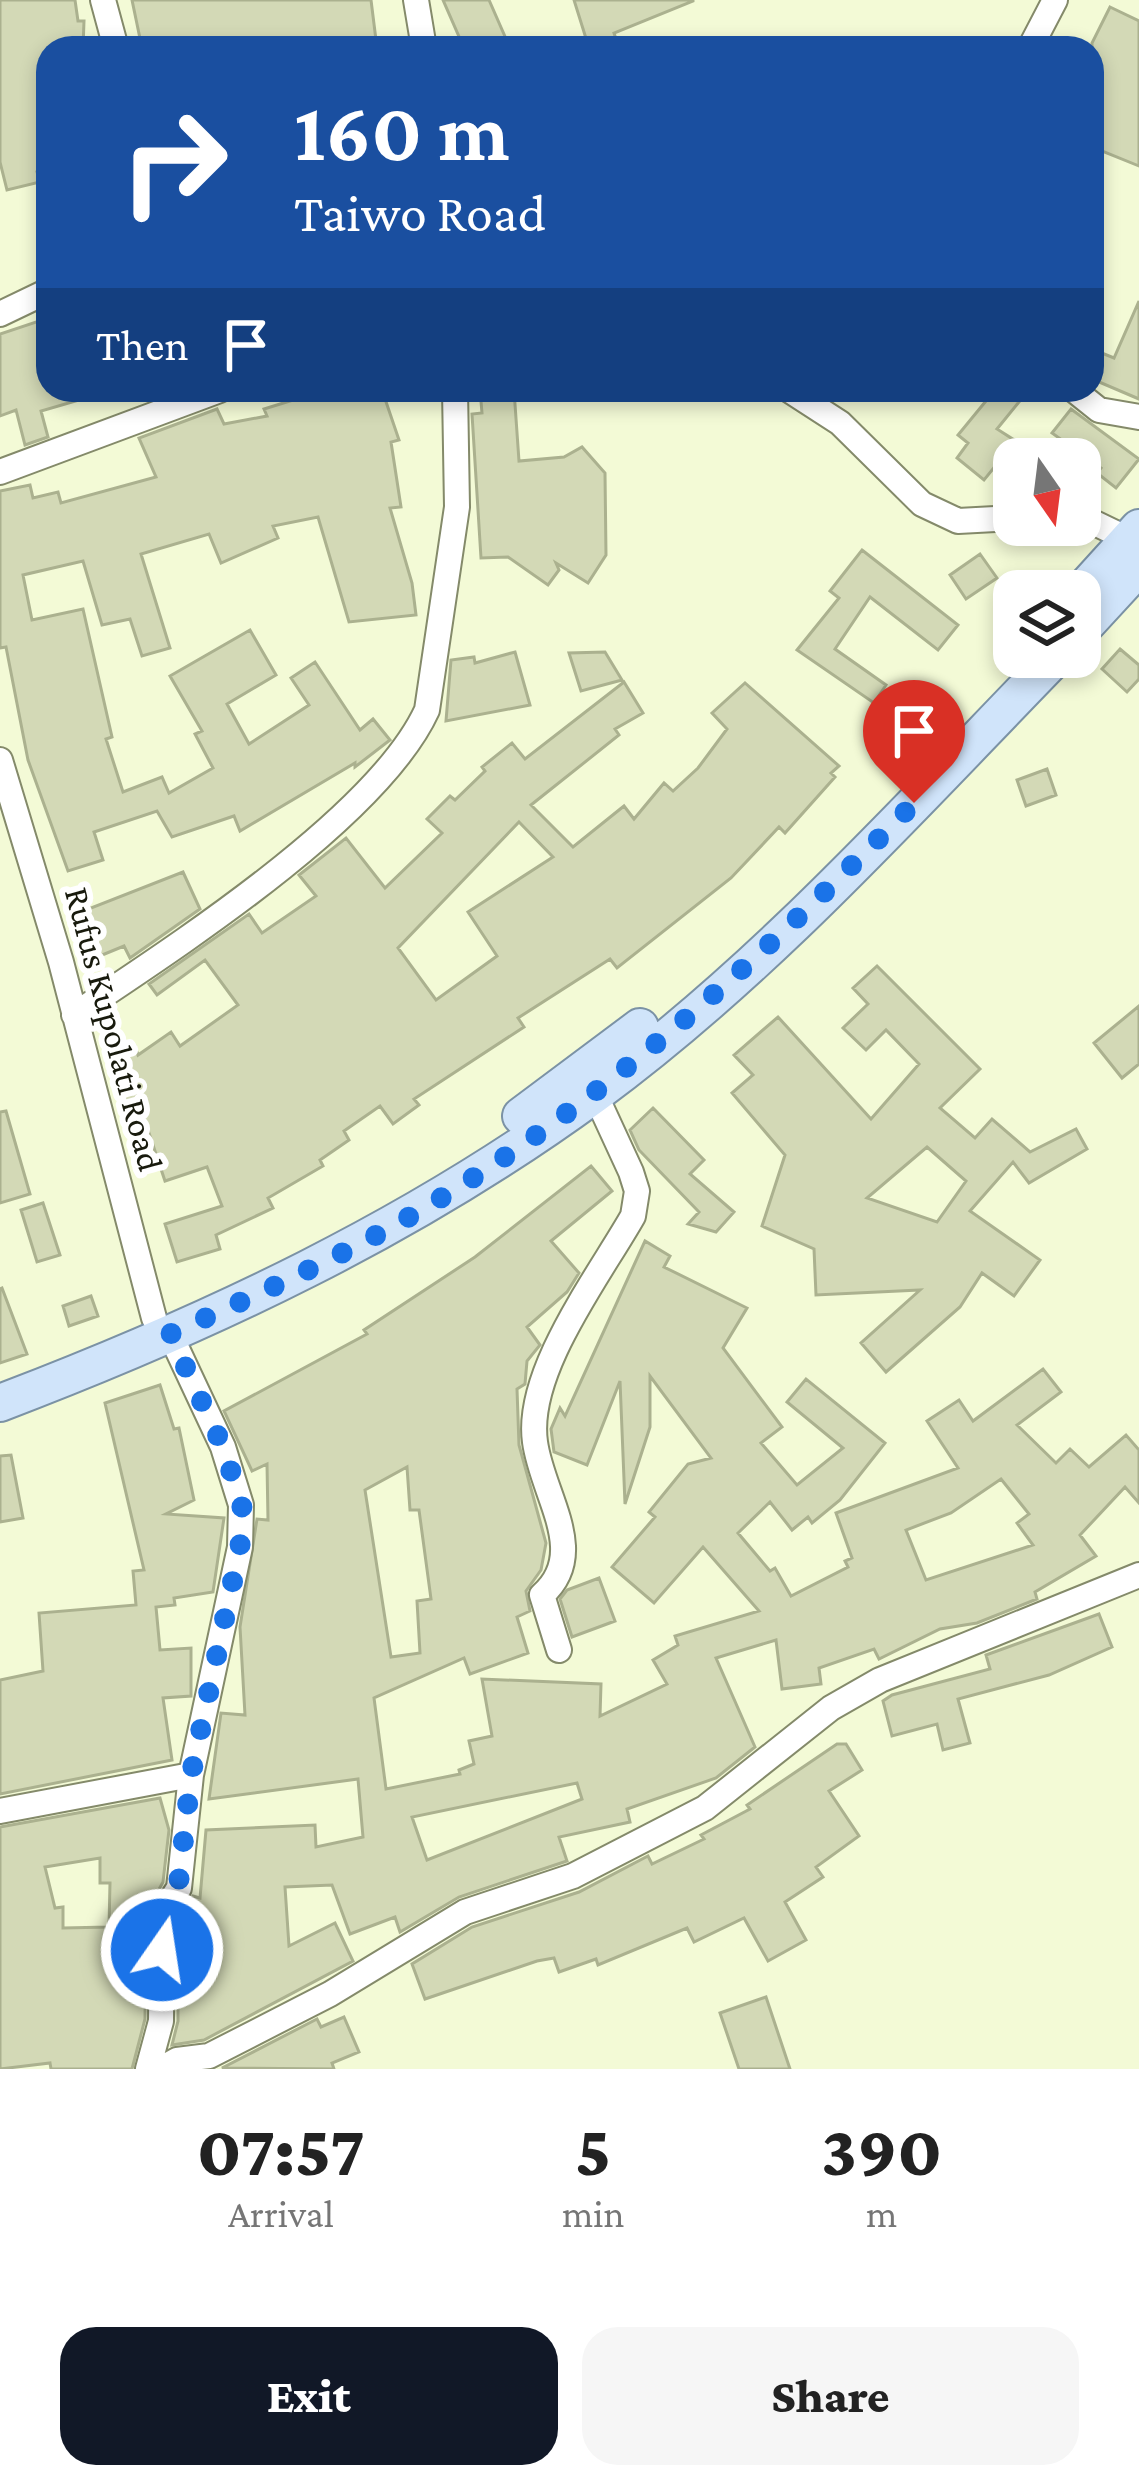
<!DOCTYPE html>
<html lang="en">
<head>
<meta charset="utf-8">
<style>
	:root { --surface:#fff; --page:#f6f6f6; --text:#222; --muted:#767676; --accent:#111827 }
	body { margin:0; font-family:"Crimson Pro",serif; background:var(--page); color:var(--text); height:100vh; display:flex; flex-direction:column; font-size:45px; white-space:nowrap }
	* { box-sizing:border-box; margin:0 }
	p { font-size:39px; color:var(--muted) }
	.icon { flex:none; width:66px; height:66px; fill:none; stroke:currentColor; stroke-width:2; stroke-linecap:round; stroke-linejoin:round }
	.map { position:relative; height:2069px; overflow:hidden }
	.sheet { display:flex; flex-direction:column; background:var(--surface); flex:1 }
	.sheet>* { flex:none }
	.hud { position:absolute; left:36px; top:36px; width:1068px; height:366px; border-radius:36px; box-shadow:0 6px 18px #0003; background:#1a4fa0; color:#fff; overflow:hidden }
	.needle { width:78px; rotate:166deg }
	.buttons { position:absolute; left:993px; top:438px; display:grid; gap:24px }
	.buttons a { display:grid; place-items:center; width:108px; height:108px; border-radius:24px; background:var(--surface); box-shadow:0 6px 18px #0003; font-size:60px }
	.pin { position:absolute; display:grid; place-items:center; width:102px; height:102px; color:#fff; margin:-123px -51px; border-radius:50% 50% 50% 0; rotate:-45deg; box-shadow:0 0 12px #0007 }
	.pin .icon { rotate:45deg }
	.me { position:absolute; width:132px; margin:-66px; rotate:13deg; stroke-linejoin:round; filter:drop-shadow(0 0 9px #0008) }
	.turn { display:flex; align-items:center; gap:42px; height:252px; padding:0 60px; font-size:54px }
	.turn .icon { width:156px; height:156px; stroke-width:2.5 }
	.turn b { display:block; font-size:84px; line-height:102px }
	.then { display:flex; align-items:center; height:114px; padding:0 60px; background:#0003; gap:24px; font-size:45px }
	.eta { display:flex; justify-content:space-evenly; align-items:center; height:204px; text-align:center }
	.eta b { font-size:72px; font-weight:800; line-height:84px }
	.primary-button { display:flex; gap:24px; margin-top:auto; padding:24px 60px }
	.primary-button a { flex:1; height:138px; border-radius:36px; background:var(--accent); color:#fff; font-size:48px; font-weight:800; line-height:138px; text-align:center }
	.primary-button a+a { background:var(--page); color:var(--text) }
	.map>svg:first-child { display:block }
	.building { fill:#d3d9b6; stroke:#abb18f; stroke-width:3; fill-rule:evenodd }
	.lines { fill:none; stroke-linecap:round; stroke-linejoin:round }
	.street-casing { stroke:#848a6a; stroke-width:28 }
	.primary-casing { stroke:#7b92a5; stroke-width:40 }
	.street { stroke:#fff; stroke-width:24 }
	.primary { stroke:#d0e4fa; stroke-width:36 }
	.route { stroke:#1a73e8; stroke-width:21; stroke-dasharray:0 37.8 }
	.labels { text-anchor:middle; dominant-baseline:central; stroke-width:12; stroke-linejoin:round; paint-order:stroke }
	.street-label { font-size:36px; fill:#181a0d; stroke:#fff }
</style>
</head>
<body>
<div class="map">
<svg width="1139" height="2069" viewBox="0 0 1139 2069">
	<rect width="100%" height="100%" fill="#f3fad6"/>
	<!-- building -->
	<path class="building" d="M0,0h75l3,21h6l-1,27h-35v122l-11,2 3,10 -33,8 -7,-28z
		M132,0h239l6,48h-184l-1,-6 -50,6z
		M443,0h46l21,48h-46z
		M574,0h119v1l-79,32 5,15h-30z
		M1110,7l29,14v145l-47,-19v-104z
		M1139,301v98l-47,-20v-30l22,9z
		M48,318v72h44l1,6 -52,15 7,26 -23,8 -9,-35 -16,6v-82z
		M303,390h79l17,50 -8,2 10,65 -11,1 22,75 4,32 -67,7 -31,-105 -45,9 5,12 -57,25 -12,-29 -68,20 29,94 -28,8 -12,-37 -28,6 -19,-64 -60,14 9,45 51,-11 29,128 -6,2 17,53 39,-15 7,16 44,-25 -18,-34 7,-3 -32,-55 80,-46 26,45 -49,29 22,40 60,-39 -18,-27 24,-16 45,68 13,-11 17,21 -35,27v-4l-115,68 -6,-15 -62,21 -15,-26 -63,21 9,28 -35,11 -40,-111 -22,-113 -6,1v-157l30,-6 3,13 25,-6 3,11 95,-26 -17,-39 78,-29 7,15 43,-8 -3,-7 42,-13z
		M480,390h34l5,71 45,-4 18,-10 23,26 1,82 -18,28 -32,-20 3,7 -11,15 -40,-28 -27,1 -9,-144 10,-1z
		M995,390l24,12 -22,27 47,30h-43l-17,21 -27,-22 11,-15 -10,-8z
		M1071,409l68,50 -23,29 -19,-15 4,-5 -49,-35z
		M862,550l96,75 -20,25 -68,-53 -35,52 51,36 -12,18 -77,-53 42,-52 -9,-7z
		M980,554l17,24 -31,21 -16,-24z
		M1120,649l19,16v14l-12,13 -25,-23z
		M515,652l15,53 -84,16 5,-61 23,-3 1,6z
		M605,652l17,28 -41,11 -12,-38z
		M624,682l19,31 -28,16 4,6 -88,70 42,42 51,-41 10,13 30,-36 9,8 25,-23 29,-39 -15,-16 33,-30 94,83 -8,7 4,4 -50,56 -6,-6 -48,51 -114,90 -7,-9 -92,59 6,9 -110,72 5,6 -26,19 -13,-18 -36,25 5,9 -29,20 3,6 -55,32 5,10 -57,27 4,14 -43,13 -12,-38 57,-18 -15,-39 -42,14 -19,-57 -16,6 -17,-46 11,-4 -10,-26 21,-8 3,9 33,-23 9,14 58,-41 -33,-45 -48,35 -8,-11 100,-70 13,19 54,-37 -17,-21 47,-37 39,50 57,-55 -15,-14 23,-23 5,4 30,-29 -3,-4 30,-24 13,16zM519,822l34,35 -85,55 29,44 -61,44 -38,-52z
		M1047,769l9,26 -30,11 -9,-26z
		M183,872l17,37 -70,49 -6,-12 -29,12 -17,-45z
		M877,966l103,103 -40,39 35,30 17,-19 38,33 46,-23 11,20 -58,34 -16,-21 -43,49 70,49 -26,36 -32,-23 -22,34 -74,65 -25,-29 59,-53 -104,5 -2,-46 -52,-23 23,-71 -53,-62 21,-18 -19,-20 44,-38 93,102 48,-55 -33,-34 -20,20 -23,-22 25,-24 -15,-16zM927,1147l39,34 -29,41 -70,-24z
		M1139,1006v58l-17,14 -28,-35z
		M653,1108l51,52 -14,14 44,38 -18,20 -28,-8 11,-12 -60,-62 -9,-20z
		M6,1111l24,83 -30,9v-91z
		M591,1166l21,25 -61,50 28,32 -12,19 -40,35 13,18 -13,16 -2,23 -8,5 2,56 27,98 -5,27 -15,21 4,20 -13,6 11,36 -58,21 -6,-16 -90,40 12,91 74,-15 -1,-4 15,-6 -5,-23 23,-5 -10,-57 119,5 -1,32 67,-32 -14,-24 25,-15 -3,-9 84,-25 -56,-64 -49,56 -42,-36 43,-50 -6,-5 39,-48 23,-6 -61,-82v51l-25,77 -5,-123 -33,84 -33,-13 -3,-23 9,-21 5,8 80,-175 25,15 -6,11 83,41 -24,40 59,79 -21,16 36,42 46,-37 -56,-46 19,-23 79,64 -45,57 -28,23 -4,-6 -16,13 -22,-28 -32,31 32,38 5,-3 16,28 57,-29 -3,-6 7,-3 -16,-45 122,-45 -31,-47 32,-21 14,21 70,-52 18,23 -44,33 39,38 14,-14 19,18 37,-32 13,15v53l-14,-16 -45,48 16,21 -61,36 2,7 -60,24 -37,6 -61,30 -5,-10 -55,19 2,16 -39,5 -6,-49 -60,18 39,89 -39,31 -89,31 3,13 -71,15 8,24 -108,36 -59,35 -5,-15 -45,17 -18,-49 -47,2 4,59 46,-23 18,38 -149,79 -32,5 6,-24v-102l15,-23 7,2 6,-68 109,-5 1,22 47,-10 -5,-58 -149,20 12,-86 24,2 -5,-88 17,-108 11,1 -1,-56 -15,7 -28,-60 143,-77 -3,-4 111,-73zM407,1467l3,43h9l12,89 -14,2 3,52 -29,4 -26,-167zM1001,1479l28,35 -12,9 16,22 -107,35 -20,-50 45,-17zM577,1783l5,16 -155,61 -15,-43z
		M43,1203l17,52 -23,7 -16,-52z
		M2,1288l25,66 -27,9v-74z
		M91,1296l7,20 -29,10 -6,-20z
		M160,1385l14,44 5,-1 15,72 -28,14 58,4 -11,74 -39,6 1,7 -19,2 4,43 31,-2v48l-28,2 9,62 -172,34v-114l43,-9 -4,-58 97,-8 -3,-34 11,-1 -39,-167z
		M11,1455l12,63 -23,4v-66z
		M599,1578l16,43 -43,16 -12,-38 7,-9z
		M1099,1614l13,33 -63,28 -91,24 12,44 -27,7 -6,-26 -45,12 -9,-35 9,-6 98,-26 -4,-14z
		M837,1744h9l16,26 -33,21 30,45 -43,31 7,10 -38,25 21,38 -38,21 -24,-43 -50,24 -7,-14 -89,37 -2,-6 -37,13 -5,-14 -17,3 -112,38 -13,-35 60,-37 107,-35 69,-36 4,8 52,-25 -3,-4 49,-26 -3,-4z
		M160,1798l9,32 -6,52 -17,31 -1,106 -13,50h-81l-1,-6 -50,6v-242zM100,1858v25h10l-1,44 -46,1v-21l-8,1 -10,-41z
		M766,1997l24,72h-51l-19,-56z
		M344,2017l15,35 -27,11 2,6 -112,-1 95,-49 4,8z"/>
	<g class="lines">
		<defs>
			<path id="street" d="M103,0l13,48
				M416,0l8,48
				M1030,48l25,-48
				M0,314l48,-23
				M789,390l51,33 82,81 36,17 56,-3
				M1074,390l25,20 40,7
				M0,472l220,-82
				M1080,516l50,24
				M0,760l61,202 93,356
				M74,1015c100,-67 304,-198 353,-305l30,-203 -2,-117
				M559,1650l-17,-55c48,-42 0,-100 -7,-153 -10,-70 64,-166 98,-226l4,-25 -6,-19 -36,-78
				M0,1811l191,-36
				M148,2069l13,-48 1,-107 17,-26 12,-113 49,-228 1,-42 -18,-58 -53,-113
				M161,2069l16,-9 32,-4 121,-62 135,-82 108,-36 132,-68 126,-100 49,-28 259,-105"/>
			<path id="primary" d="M1080,593l59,-65
				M1080,631l59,-64
				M521,1116l119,-89
				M0,1403c210,-80 412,-175 595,-309 170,-125 314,-286 461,-437"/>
		</defs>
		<!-- street casing -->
		<use href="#street" class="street-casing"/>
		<!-- primary casing -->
		<use href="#primary" class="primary-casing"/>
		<!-- street -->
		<use href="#street" class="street"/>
		<!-- primary -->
		<use href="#primary" class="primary"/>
	</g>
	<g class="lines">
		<!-- route -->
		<path class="route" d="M162,1950v-36l16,-26 13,-113 49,-228 2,-42 -19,-58 -53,-113c88,-40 178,-80 261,-130 181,-109 336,-251 483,-401"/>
	</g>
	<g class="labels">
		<!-- street labels -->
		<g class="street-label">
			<text transform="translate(114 1029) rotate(75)">Rufus Kupolati Road</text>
		</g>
	</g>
</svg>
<div class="buttons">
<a><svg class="needle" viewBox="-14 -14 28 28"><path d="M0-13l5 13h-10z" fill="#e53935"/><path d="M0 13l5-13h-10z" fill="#767676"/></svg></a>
<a><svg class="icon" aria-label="layers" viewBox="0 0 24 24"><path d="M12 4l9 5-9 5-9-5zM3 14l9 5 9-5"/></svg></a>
</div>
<div class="pin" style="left:914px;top:803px;background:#d93025"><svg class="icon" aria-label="arrive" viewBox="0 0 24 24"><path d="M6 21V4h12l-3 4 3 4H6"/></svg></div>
<svg class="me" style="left:162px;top:1950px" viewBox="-20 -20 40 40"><circle r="17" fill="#1a73e8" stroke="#fff" stroke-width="3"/><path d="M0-11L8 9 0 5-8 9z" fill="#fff"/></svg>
<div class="hud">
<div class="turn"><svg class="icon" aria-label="right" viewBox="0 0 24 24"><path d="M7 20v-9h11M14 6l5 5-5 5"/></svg><div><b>160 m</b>Taiwo Road</div></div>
<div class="then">Then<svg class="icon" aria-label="arrive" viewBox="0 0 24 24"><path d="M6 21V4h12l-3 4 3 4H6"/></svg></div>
</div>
</div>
<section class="sheet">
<div class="eta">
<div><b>07:57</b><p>Arrival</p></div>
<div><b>5</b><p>min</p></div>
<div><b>390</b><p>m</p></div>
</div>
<div class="primary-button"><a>Exit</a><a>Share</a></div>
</section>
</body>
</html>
